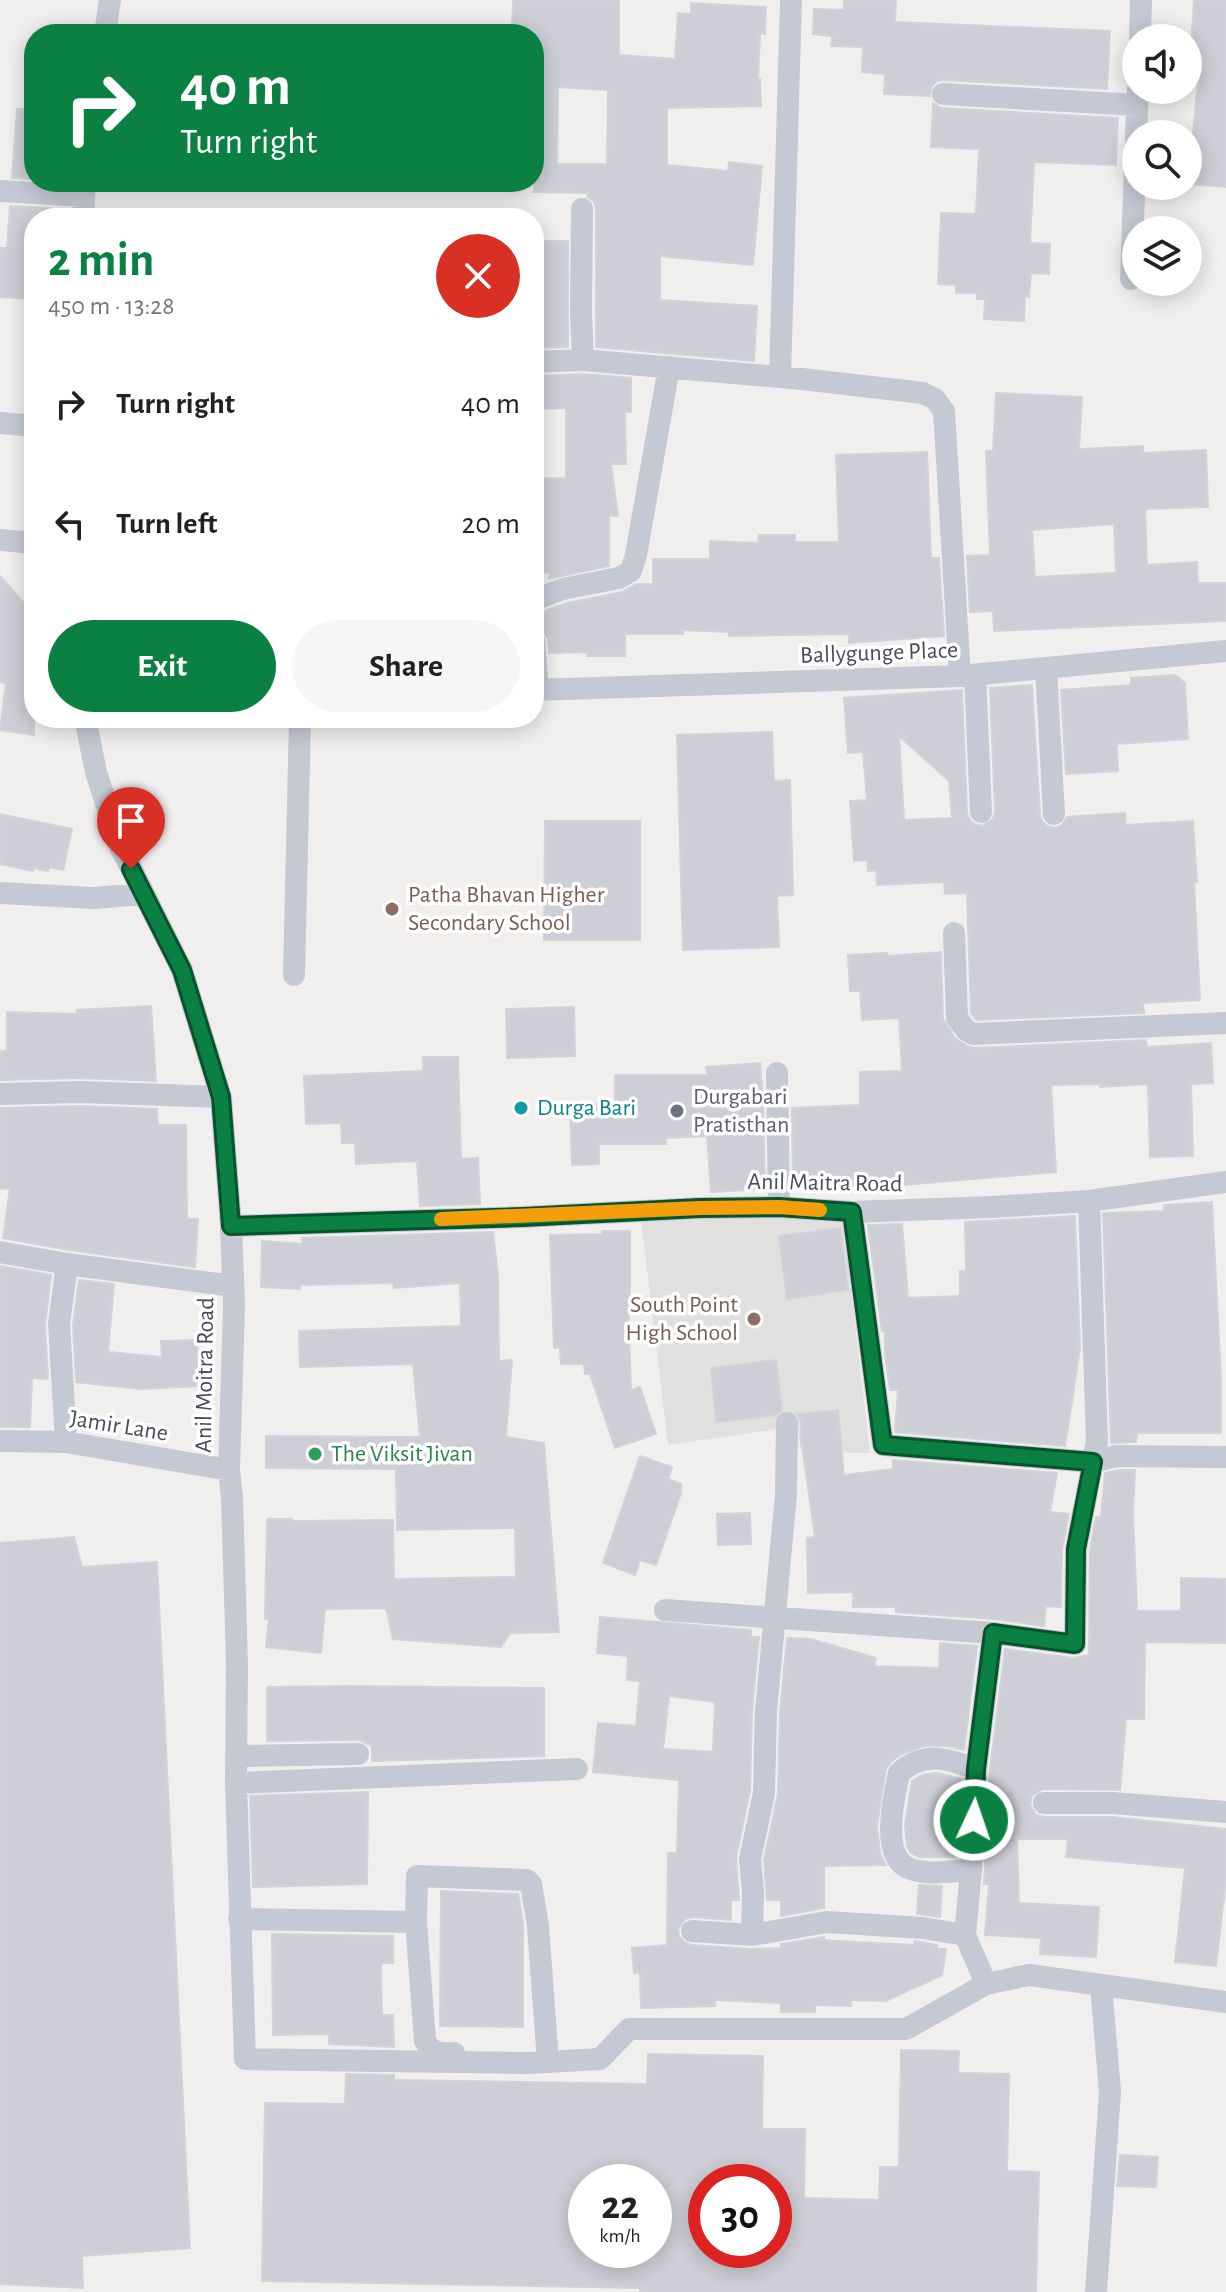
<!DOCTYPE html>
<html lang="en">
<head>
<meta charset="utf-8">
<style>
	:root { --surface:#fff; --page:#f6f6f6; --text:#222; --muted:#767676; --accent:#0b8043 }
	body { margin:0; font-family:"Alegreya Sans",sans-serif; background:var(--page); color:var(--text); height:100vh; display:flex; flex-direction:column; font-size:30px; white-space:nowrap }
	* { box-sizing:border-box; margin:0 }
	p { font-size:26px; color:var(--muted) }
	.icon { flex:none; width:44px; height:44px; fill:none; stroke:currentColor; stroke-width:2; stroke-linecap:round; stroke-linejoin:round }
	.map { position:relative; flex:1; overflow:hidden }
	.side { position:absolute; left:24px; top:208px; width:520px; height:520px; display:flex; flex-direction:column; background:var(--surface); border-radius:32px; box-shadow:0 4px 20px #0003 }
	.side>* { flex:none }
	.banner { position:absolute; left:24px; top:24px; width:520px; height:168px; border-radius:32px; box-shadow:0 4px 20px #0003; background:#0b8043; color:#fff; overflow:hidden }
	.tools { position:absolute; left:1122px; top:24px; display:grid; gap:16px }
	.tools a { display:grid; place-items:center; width:80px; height:80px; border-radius:50%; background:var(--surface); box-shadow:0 4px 20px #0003; font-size:40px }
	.speed { position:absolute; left:568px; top:2164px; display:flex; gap:16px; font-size:40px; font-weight:700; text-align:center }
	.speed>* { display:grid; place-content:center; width:104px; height:104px; border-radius:50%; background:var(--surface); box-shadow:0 4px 20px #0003; line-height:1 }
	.speed small { font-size:20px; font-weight:400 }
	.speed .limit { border:12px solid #d22; background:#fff; color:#111 }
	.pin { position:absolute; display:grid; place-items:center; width:68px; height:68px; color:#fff; margin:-82px -34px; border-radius:50% 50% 50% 0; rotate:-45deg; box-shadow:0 0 8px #0007 }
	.pin .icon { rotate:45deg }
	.me { position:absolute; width:88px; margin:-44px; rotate:3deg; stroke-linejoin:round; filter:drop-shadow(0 0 6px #0008) }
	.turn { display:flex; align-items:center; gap:28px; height:168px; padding:0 24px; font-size:36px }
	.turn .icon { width:104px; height:104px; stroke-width:2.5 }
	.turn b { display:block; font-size:56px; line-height:68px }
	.round { display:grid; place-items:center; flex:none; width:84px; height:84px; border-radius:42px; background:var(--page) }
	.head { display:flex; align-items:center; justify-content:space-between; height:136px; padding:0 24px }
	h1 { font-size:48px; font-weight:600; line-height:60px; color:var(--accent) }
	.action { display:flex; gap:16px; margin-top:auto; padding:16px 24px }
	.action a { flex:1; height:92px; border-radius:48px; background:var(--accent); color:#fff; font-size:32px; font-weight:600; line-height:92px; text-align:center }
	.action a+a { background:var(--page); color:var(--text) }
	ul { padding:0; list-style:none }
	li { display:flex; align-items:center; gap:24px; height:120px; padding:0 24px }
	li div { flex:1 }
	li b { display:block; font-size:30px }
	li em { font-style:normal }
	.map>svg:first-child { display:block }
	.education { fill:#e2e0df }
	.building { fill:#cecfd6; stroke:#d2d2d9; stroke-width:2; fill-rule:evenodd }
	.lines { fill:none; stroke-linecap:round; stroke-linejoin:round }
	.street { stroke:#c5c9d4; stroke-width:22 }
	.route-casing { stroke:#07532c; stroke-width:20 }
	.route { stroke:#0b8043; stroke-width:14 }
	.slow { stroke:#f59e0b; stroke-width:14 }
	.education-dot { fill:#8d6e63; stroke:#fff; stroke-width:3 }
	.culture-dot { fill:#0f9aa8; stroke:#fff; stroke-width:3 }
	.worship-dot { fill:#6b7280; stroke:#fff; stroke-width:3 }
	.leisure-dot { fill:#2e9e5b; stroke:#fff; stroke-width:3 }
	.labels { text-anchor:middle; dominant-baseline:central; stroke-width:7; stroke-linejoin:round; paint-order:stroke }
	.street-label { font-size:24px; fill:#474c5a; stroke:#fff }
	.education-label { font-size:24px; fill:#785e54; stroke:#fff; text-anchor:start }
	.worship-label { font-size:24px; fill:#5b616d; stroke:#fff; text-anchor:start }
	.culture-label { font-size:24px; fill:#0d838f; stroke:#fff; text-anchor:start }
	.leisure-label { font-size:24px; fill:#27864d; stroke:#fff; text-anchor:start }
</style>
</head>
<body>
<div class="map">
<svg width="1226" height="2292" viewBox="0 0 1226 2292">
	<rect width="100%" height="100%" fill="#f1efee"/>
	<!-- education -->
	<path class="education" d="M640,1211l202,2 28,240 -69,-1 -3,-26 -130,19z"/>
	<!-- building -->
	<path class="building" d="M513,0h106v55l56,4 3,-46 13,1v-11l75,4 -1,27 -5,-1 -2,46h2l1,27 -94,2v57l61,6 1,-9 33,4 -9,99 -93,-9v44l97,6 -3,55 -158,-14v-139l-2,-6 -6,-5v-4l-54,-1v-160l-22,-1zM558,87l50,3 -1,74h-50z
		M844,0h52l-1,22 215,9 -3,58 -163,-9 -7,1 -5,5 -2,10 -46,-2 1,-20 -23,-2 1,-25 -32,-1 1,-10 -19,-2 1,-25 30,1z
		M1194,0h32v187l-36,-3 1,-15h-2l9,-86h-9z
		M933,103l9,5 176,10 -2,47 -82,-3 -4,81 20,1 -1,30 -18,-1 -2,24 -4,-1 -1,25 -40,-2 1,-20h-8v-6h-21v-8l-18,-1 3,-71 35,1 3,-65 -48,-2z
		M17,109h17v70l-22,-1z
		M10,206l40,2 -1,10h-15v81l-34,-2v-49h7z
		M541,241h27v106l-32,1 1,-69h3z
		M583,374l48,4v34h-6l1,52h-15l7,52h-9v50l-60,13 1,-6h-16v-94l32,-1v-70l-32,1v-33z
		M996,393l86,4 -3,52 64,-3v7l63,-3 2,57 -63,2 2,56 50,-3 1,21h28v38l-232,10 -1,-20 -23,1 -3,-56 23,-1 -4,-104h7zM1114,524l2,49 -81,4 -3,-47z
		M927,452l4,106h8l5,78 -95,7v-9l-120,2v-4l-46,-2v4h-58v22h-38v-4l-38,1 -1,-14 -6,-9 2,-17 2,-3 21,-7 55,-11 14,-8h17v-25h57v-18l48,2 1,-8h36v7h44l-3,-87z
		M0,576l34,38 -2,32h2v89l-34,-5 6,-47 -6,-1z
		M1175,675l10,8 3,56 -71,5 1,27 -52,3 -5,-84 70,-5v-7z
		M1032,685l8,130 2,6 5,5 7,2 7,-2 6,-9 58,-4 1,12 67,-4 4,61h-3l6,118 -57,3 1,10 -168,7 -5,-7 -4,-120 -22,1 -1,-12 -67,3 -1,-15 -8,1 -1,-11 -13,1 -4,-60 17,-1 -4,-48 -15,1 -4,-55 118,-8 5,123 2,6 5,5 8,2 11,-7 2,-8 -5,-123zM899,736l50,45 3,37 -48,2z
		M772,732l2,49 16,-1 3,115 -16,1 2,51 -96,3 -6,-215z
		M0,814l72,15 -9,41 -13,-3 -2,4 -14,-3 -1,3 -33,-7z
		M545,821h95v119h-96z
		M941,952l2,67 12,19 12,8 7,2 172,-8 1,7 64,-4 2,40 -22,1 2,72 -43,1 -2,-73 -48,3v-3l-49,1 5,87 -153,13 -110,2 -1,-79 68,-3v-33l42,-1 -3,-53 -37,2 -2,-29h-10l-2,-36 39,-2 1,3z
		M151,1006l5,75 -76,-3 -80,2v-29h7v-39l70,2v-4z
		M574,1007l1,49 -68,2 -1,-49z
		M423,1057h35l3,102 17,-1 2,46 -60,2 -3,-45 -61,3 -1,-21h-13l-1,-20 -35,1 -2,-48 119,-5z
		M760,1063l3,39 2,87 -54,3 -4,-56 -41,2v6h-67v20l-27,1 -2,-60 45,-2v-28h92l-1,-8z
		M80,1106l77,3 1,16h28l1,94h11l-3,48 -126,-17 -66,-12 7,-50 -10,1v-81z
		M1212,1202l9,177v54h-84l-1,9 -25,1 -8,-230 61,-2v-6z
		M1075,1216l5,133 -15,97 -170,-14 3,-42h-8l-5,-36v-23h-3l-14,-106 34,-1 6,74 52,-2v-25h6l-1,-49z
		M840,1228l8,62 -61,9 -8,-63z
		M602,1231h28v71h-2l3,88 9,-3 16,47 -41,14 -25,-74h-5l-1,-10h-23l-1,-16h-6l-4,-113 52,-1z
		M493,1232l5,43 1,86 13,-1 -6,77 38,6 15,189 -49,1 -9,14 -108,-8 -7,-31 -61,1 -4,44 -55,-6 3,-29 -4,1 2,-100h25v2l101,-1 1,59 122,-2 -1,-49 -118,2 -1,-61 -130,-1v-32l154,1 -7,-73 -113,3 -1,-36 162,-5 -1,-43 -66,5 -1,-5 -93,2v4l-39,-2 1,-46 41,3 -1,-6z
		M0,1266l51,9 -6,50 3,54 -16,-1 -2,49h-30z
		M79,1280l35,4 -6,68 54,5 -1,-16 36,-1 2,46 -58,3 -65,-7 -3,-57z
		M776,1360l6,50 -6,5 -60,7 -5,-54z
		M838,1410l6,65 49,-6v-9l164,13 -7,39 19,2 -7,35 -1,58 -15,-1 -2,20 -50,-7 -98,-7v-5h-43v-15l-45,1 -1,-55 8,-1 -13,-92h-1v-23l-3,-8z
		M640,1456l32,11 -4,12 13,5v9l-25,72 -16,-5 -5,15 -32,-12z
		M1118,1470h17l-2,43 4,98h44v-33l45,1v64l-81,-1 -1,77h-18l-6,71 -77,-1 -11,6 -2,9 6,11 8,2h67l115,12v50l-10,87 -41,-4 10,-94 -119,-11 2,-18h-51l2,64 80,4 -3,50 -56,-3 1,-16 -56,-3 4,-51h-5l6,-114 15,-121 68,9 16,-3 1,-105 6,-33 5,1 4,-45z
		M750,1513l1,31 -33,1 -1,-31z
		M74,1537l8,30 75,-5 33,686 -108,8 1,32 -83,-4v-741z
		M600,1617l151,13v7h8l-7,74 -2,80 -14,66 3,43h-8v20l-38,-3 -8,2 -7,10 1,7 5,6 7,3 60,4 30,-1v-4l43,-7v3l29,2 61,3v-4l7,1 16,3v4h9l-4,26 -56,26 -35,-1v6l-36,-1v7h-34v-9l-66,-3v6l-74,2 -1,-35h-6l-2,-25 35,-3 1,-92h9l2,-73 -86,-8 5,-49 38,3 4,-45 -13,-1 1,-24 -31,-3zM669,1696l46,6 -2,50 -50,-3z
		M787,1638l24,1 65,19 -2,8 65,2 1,-25 37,3 -13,104 -17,-4h-24l-23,9 -9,7 -5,7 -9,56 3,29 6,11 -62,1v42l-43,8v-16h-14l-3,-40 14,-66 2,-82z
		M350,1686l194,2v68l-172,5v-15l-13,-6 -92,1v-54z
		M936,1773l26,6 -4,78h-39l-9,-5 -3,-6 -2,-21 7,-44 10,-6z
		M368,1792l-1,92 -114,3 -3,-91z
		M919,1885l23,1 -2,31 -23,-3z
		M441,1891l77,3 5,28v105l-83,-1z
		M272,1934l121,2v27h-12l1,52h11l1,32 -65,-3v-10l-56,1z
		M901,2050l58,1 -1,22 51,1 -2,97 32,1 -3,120h-396v-4l-378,-7 3,-178 80,1 1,-30 48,1v5l253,4 1,-30 115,2 -1,73h43l-1,69 75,2 1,-33h19zM586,2182h68v68h-68zM706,2182h68v68h-68z
		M1120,2155l38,2 -2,30 -39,-1z"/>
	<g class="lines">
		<!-- street -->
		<path class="street" d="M105,34l5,-34
			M1140,38l1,-38
			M943,94l194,11
			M1136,134l2,-44
			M0,191l84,5
			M582,209l-1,103 2,48
			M83,218l2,-35
			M1131,279l5,-141
			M534,362l49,-2 219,19 121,14 12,6 9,12 16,265
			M780,377l11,-377
			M0,423l34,3
			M0,540l34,3
			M534,604l2,-5 27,-10 56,-11 12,-7 5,-16 33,-188
			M534,641l4,49
			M1046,668l8,146
			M975,675l6,137
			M534,690l426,-14 266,-25
			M85,718l11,54 23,72 63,126 39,127 10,129 3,79 -5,165 3,28 5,166 -1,119 9,276 283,4 72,-4 29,-30h277l80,-45 43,-9 197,27
			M0,893l93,5 50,-4
			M954,933l3,85 9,12 7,4 253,-11
			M294,975l6,-257
			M777,1073l2,134
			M0,1094l80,-2 141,5
			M852,1212l31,233 210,17 23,-6 110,1
			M231,1226l292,-9 177,-9 79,-1 73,5 140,-5 97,-6 137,-19
			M0,1252l67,12 166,22
			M787,1423l-1,71 -20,217 -2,82 -14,66 3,32 -1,44 75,-13 96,6 42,7 21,49
			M0,1441l66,1 163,28
			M66,1442l-7,-118 8,-60
			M665,1610l328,23 82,11 1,-95 21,-108 -8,-240
			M236,1756l122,-2
			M236,1783l341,-14
			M1044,1803h68l114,9
			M971,1870c-19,1 -44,6 -63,-2 -28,-13 -14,-71 -9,-95 25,-22 48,-15 77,-4
			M239,1919l177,3 1,-46 110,4 4,4 7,42 10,136
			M416,1922l9,119c7,12 15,13 29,12
			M692,1931l60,4
			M965,1935l6,-65 5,-101 17,-136
			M1096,2292l14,-200 -9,-107"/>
	</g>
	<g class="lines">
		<defs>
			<path id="route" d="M131,869l51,101 39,127 10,129 292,-9 177,-9 79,-1 73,5 31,233 210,17 -17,87 -1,95 -82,-11 -17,136 -2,51"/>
		</defs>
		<!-- route casing -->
		<use href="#route" class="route-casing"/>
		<!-- route -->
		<use href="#route" class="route"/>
		<!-- slow -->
		<path class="slow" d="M441,1219l259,-11 79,-1 41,3"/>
	</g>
	<!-- markers -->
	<g class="education-dot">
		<circle cx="392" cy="909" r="8"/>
		<circle cx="754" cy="1319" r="8"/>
	</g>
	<circle class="culture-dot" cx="521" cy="1108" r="8"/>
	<circle class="worship-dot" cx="677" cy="1111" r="8"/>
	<circle class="leisure-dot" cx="315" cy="1454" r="8"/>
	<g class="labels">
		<!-- street labels -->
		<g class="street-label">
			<text transform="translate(879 653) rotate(-2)">Ballygunge Place</text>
			<text transform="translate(825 1183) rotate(1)">Anil Maitra Road</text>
			<text transform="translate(205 1375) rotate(-89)">Anil Moitra Road</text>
			<text transform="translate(119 1426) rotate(9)">Jamir Lane</text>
		</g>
		<!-- education labels -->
		<g class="education-label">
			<text x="408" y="895">Patha Bhavan Higher<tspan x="408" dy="28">Secondary School</tspan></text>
			<text x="738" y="1305" text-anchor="end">South Point<tspan x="738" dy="28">High School</tspan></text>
		</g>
		<!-- worship labels -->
		<g class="worship-label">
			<text x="693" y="1097">Durgabari<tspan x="693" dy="28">Pratisthan</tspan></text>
		</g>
		<!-- culture labels -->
		<g class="culture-label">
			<text x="537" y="1108">Durga Bari</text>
		</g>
		<!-- leisure labels -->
		<g class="leisure-label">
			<text x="331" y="1454">The Viksit Jivan</text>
		</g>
	</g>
</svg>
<div class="tools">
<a><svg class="icon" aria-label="sound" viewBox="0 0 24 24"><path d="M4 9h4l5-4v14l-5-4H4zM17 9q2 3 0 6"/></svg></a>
<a><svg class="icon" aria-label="search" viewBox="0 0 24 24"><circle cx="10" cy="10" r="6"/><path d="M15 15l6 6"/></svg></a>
<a><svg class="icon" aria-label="layers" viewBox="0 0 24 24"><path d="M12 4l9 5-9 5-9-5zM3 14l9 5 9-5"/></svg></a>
</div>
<div class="speed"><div>22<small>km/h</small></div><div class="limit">30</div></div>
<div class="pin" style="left:131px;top:869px;background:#d93025"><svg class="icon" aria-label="arrive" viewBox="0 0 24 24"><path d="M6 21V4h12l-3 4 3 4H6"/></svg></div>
<svg class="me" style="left:974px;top:1820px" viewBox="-20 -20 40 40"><circle r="17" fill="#0b8043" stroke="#fff" stroke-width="3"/><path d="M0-11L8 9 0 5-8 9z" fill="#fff"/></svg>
<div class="banner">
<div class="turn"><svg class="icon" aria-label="right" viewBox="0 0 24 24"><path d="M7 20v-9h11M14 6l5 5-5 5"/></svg><div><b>40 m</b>Turn right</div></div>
</div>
<section class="side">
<div class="head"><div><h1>2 min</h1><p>450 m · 13:28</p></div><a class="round" style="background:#d93025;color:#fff"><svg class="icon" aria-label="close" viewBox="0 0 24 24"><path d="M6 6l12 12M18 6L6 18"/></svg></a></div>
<ul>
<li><svg class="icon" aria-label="right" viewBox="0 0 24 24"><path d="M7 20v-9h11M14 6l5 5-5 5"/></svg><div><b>Turn right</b></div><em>40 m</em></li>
<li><svg class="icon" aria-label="left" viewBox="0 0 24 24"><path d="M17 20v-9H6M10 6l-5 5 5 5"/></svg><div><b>Turn left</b></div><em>20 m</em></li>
</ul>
<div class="action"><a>Exit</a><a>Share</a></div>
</section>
</div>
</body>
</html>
